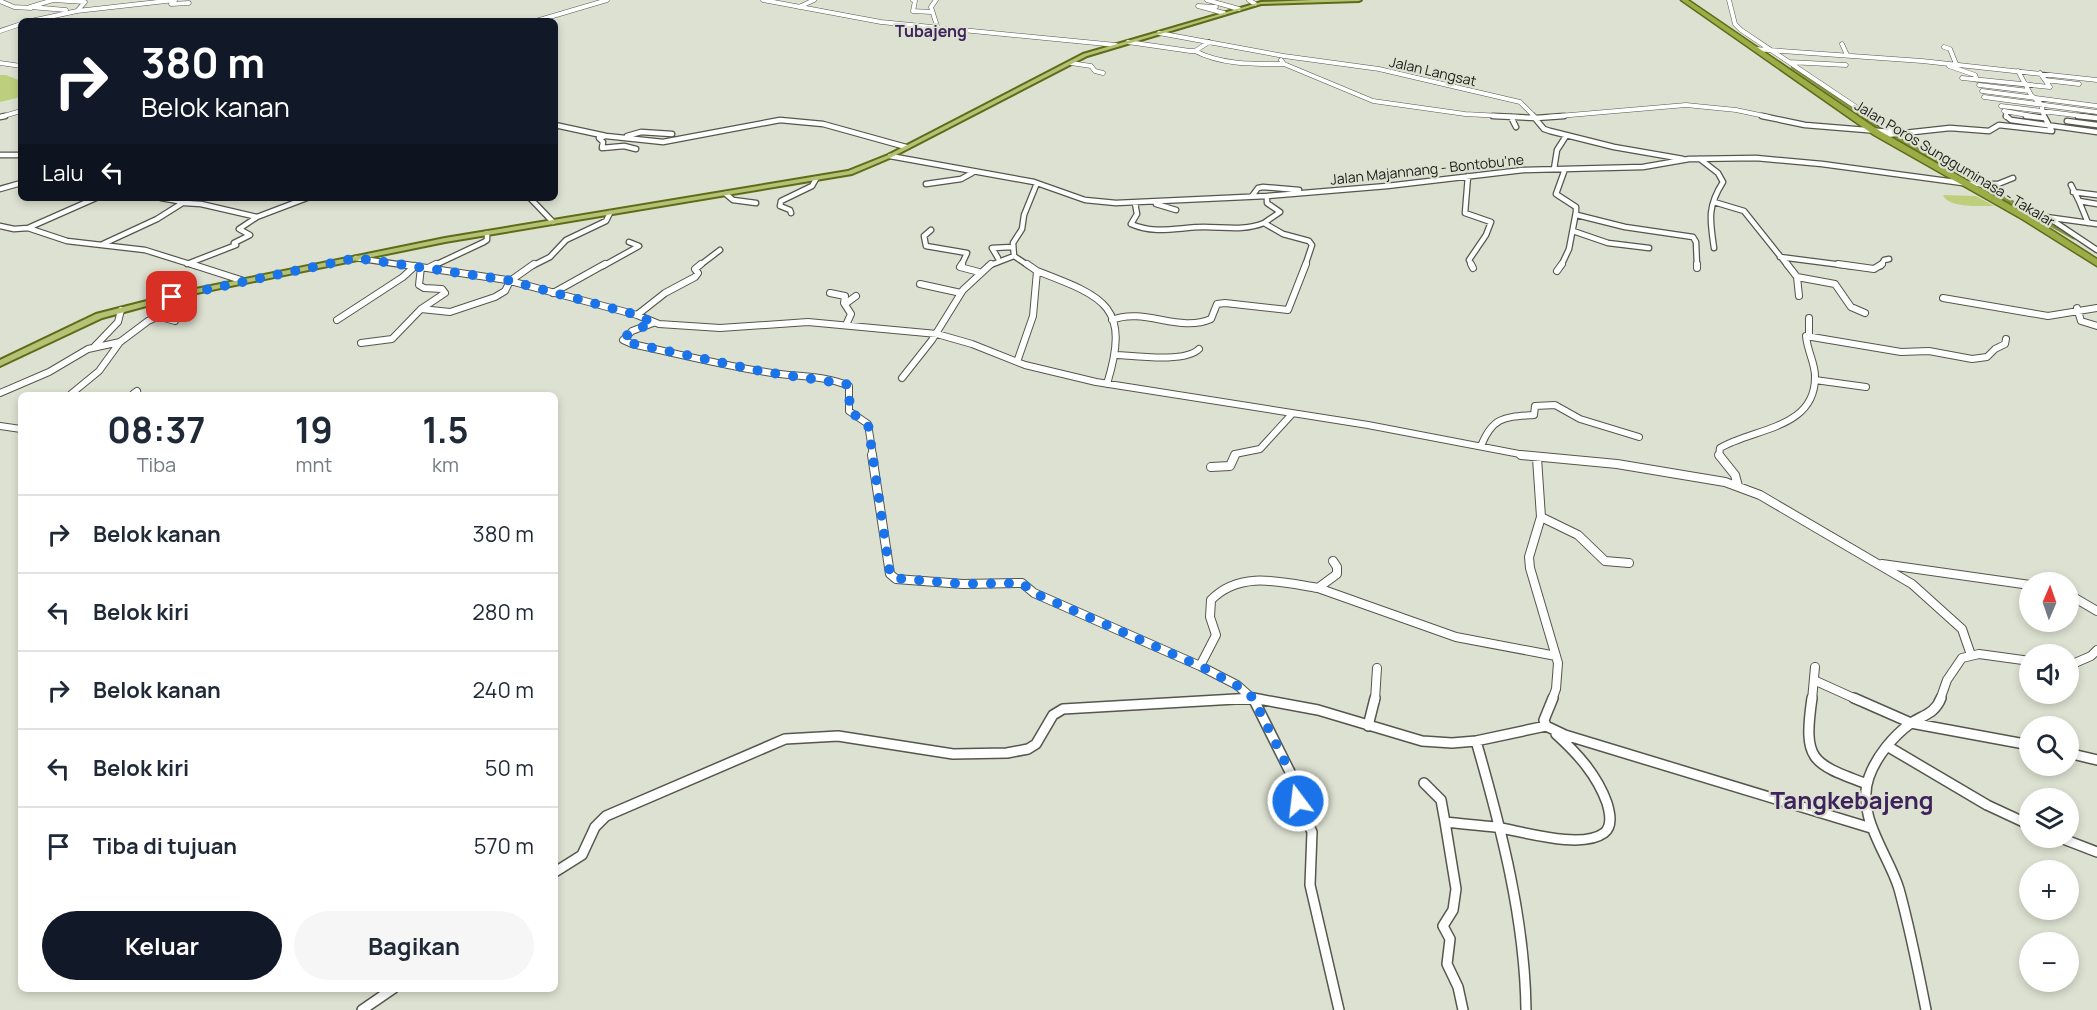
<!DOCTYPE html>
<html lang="id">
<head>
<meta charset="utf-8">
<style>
	:root { --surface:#fff; --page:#f6f6f7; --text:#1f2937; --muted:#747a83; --line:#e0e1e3; --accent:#111827 }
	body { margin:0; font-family:Manrope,sans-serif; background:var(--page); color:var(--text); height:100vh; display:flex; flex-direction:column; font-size:22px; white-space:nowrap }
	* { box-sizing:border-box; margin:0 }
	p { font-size:20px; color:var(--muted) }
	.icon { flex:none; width:33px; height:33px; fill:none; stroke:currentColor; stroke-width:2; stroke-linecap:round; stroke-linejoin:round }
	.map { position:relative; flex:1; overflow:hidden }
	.drawer { position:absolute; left:18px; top:392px; width:540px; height:600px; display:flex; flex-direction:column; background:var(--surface); border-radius:9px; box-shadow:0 3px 9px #0003 }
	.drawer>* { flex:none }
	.guide { position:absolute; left:18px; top:18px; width:540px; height:183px; border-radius:9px; box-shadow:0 3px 9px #0003; background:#111827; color:#fff; overflow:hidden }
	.needle { width:39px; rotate:2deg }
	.controls { position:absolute; left:2019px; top:572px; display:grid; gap:12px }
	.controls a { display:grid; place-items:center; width:60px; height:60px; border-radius:50%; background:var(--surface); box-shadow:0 3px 9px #0003; font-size:30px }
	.pin { position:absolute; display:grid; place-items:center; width:51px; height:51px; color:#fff; margin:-26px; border-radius:12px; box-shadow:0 3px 9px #0006 }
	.me { position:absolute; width:66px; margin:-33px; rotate:345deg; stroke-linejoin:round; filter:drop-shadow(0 0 4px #0008) }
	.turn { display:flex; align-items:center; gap:21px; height:126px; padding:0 24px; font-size:27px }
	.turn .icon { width:78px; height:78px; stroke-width:2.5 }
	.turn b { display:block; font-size:42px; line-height:51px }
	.then { display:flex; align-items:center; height:57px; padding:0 24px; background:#0003; gap:12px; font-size:22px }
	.eta { display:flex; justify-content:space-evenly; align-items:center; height:102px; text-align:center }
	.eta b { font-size:36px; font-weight:700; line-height:42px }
	.cta { display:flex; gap:12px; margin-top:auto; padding:12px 24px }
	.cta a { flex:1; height:69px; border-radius:36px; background:var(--accent); color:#fff; font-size:24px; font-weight:700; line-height:69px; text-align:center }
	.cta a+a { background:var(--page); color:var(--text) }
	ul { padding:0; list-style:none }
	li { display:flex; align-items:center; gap:18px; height:78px; padding:0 24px; border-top:2px solid var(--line) }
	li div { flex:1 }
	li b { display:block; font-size:22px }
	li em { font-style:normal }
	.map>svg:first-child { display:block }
	.green { fill:#bdcf7c }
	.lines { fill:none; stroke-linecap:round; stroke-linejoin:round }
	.canal-far1 { stroke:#82933c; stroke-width:4.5 }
	.canal { stroke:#82933c; stroke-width:5 }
	.minor-far4-casing { stroke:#54574b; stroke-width:5 }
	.minor-far3-casing { stroke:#54574b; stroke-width:7 }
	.minor-far2-casing { stroke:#54574b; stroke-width:8 }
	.minor-far1-casing { stroke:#54574b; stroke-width:10 }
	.minor-casing { stroke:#54574b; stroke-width:12 }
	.primary-casing { stroke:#5e6b17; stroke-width:4 }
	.trunk-casing { stroke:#5e6b17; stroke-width:3 }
	.minor-far4 { stroke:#fff; stroke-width:4 }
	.minor-far3 { stroke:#fff; stroke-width:4.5 }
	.minor-far2 { stroke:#fff; stroke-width:6 }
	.minor-far1 { stroke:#fff; stroke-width:8 }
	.minor { stroke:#fff; stroke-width:9 }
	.primary { fill:#b5c174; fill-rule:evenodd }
	.trunk { fill:#9cac46; fill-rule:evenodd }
	.route { stroke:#1a73e8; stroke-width:10; stroke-dasharray:0 18 }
	.labels { text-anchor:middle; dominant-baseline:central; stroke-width:4.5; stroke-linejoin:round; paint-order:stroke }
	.far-street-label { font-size:14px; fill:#191a15; stroke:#dde1d1 }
	.far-quarter-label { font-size:16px; font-weight:bold; fill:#3d225b; stroke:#dde1d1 }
	.near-quarter-label { font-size:24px; font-weight:bold; fill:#3d225b; stroke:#dde1d1 }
</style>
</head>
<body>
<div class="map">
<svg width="2097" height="1010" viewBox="0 0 2097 1010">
	<rect width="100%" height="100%" fill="#dde1d1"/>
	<!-- green -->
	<path class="green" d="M0,75h6l15,6v16l-21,5z
		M1943,195l33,1 18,10c-15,0 -46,2 -51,-11z"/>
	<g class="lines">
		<!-- canal-far1 -->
		<path class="canal-far1" d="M1793,67l73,50"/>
		<!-- canal -->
		<path class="canal" d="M1863,116l33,22 178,99"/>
		<defs>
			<path id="minor-far4" d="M53,0l-23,7 36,3
				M53,0l32,2 -8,9
				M763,0l118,22 235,23
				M913,0l2,1 -2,10 18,1
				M936,0l-5,7 7,22
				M1207,0l32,9
				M1249,0l6,4
				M1729,0l6,24 6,6 130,87
				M0,1l14,6 17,1
				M171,4l18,-1
				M799,7l15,-7
				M1216,7l-18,-1 26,7
				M31,21l46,-10 98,-11
				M536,21l71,-21
				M0,31l21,-7
				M1159,33l125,23 95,13 141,33 15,15
				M1128,42l62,9h5l14,-9
				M1842,44l5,11
				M1944,47l6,2 6,15
				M1755,49l167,12 175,19
				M1195,51c27,14 59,13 89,13l-3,-4
				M1789,62l57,3
				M0,63l21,3
				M1071,63l20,3 4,5 8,2
				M1284,64l89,37 92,13 55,3
				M1949,66l26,9 2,5
				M2018,71l13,24 10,9 3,13
				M1962,78l88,9 -10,-14
				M2045,80l34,4
				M1979,85l50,6
				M1982,91l115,15
				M1984,97l113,15
				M2001,106l89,11
				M2004,111l34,6
				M2006,113v4
				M0,117l21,-6
				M1547,117l139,-12 50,5 33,7"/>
			<path id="minor-far3" d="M1493,116l43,2 28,-2
				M1533,116l11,13 6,2 64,16 69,12
				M1762,116l43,9 86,7
				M1869,116l21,14
				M2006,116l5,4 86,12
				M2026,116l19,2
				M2078,116l19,2
				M0,117l5,-1
				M1511,117l5,10
				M2067,121l30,4
				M555,125l51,11 57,6 117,-22 43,4 83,23
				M1886,135l64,-7 39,3 10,-6 53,6 -8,-15
				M605,136l-6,2 4,4 -1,6 22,-2 12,3
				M627,136l14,-4 31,2
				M0,155h21
				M890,156l144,26 51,18 31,3 151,-7 120,-10 136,-16 120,-3 46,-8 67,-1 66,6 148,20h28l15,-6
				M1700,159l18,14 5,9c-16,25 -13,38 -9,66
				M1554,169l3,-19 9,-14
				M1468,176l-3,37 26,9 -5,13 -17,25 3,6
				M926,184l35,-5 11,-6
				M2071,185l8,16 18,3
				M0,189l21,-6
				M2073,192l24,3
				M726,194l7,6 23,3
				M1252,196l6,-8 5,-1 36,3
				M1267,196v7l13,9 -16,11 19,11 26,7 3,4 -7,21
				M96,198l-68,30 39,13 78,9 51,16
				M530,198l23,24
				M2079,201l9,22
				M1714,202l30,9 44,55
				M184,203l17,1 56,13 50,-19
				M1135,203l2,11 -6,10c25,11 48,3 73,3 21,0 40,4 60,-4
				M1156,204l20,6
				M791,213l-1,-3 -10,-4 1,-5 31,-15 4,-7
				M1577,215l48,12 68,10 3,5 1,24
				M2025,217h21l51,7
				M2049,218l48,32
				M0,226l14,3 14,-1
				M931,230l-7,6 2,10 41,7 -6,13
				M1573,231l35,12 41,5
				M103,244l54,-25 27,-17 -23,-4
				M1780,257l70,9
				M356,258l54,8
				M998,258l-6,-10 21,-1
				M187,264l49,-19 -2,-2 16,-8 -11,-6 18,-12
				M433,266l51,-24 3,-2v-7
				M532,266l18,-9 16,-17 40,-19 4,-8
				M603,266l36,-20 -10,-4
				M699,266l21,-16
				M988,266l26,-10
				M1029,266l-15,-10 -1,-13 9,-14 2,-14 13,-32
				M1561,266l8,-17 7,-37v-5l-20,-13 9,-25
				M1881,266l3,-6 5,-1"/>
			<path id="minor-far2" d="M191,264l53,17
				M400,264l107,16 130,35 22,9 61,4 88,-6 129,12 35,10 53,21 71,17 272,43 162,31
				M962,264l-2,3 19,5
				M1471,264l2,4
				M1697,264v4
				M1787,264l10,13 38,7 16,23 14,6
				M1838,264l36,5 8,-5
				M421,267l-2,18 5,3 18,1 3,4 -24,16 29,3 45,-15 10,-6 5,-10 24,-17
				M428,268l8,-4
				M1037,271c68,26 94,35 70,113
				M1557,271l5,-7
				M1797,277l2,19
				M920,284l41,9
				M553,293l52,-29
				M830,293l15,3 -1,7 7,11 -5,11
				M1943,298l105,18 49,-8
				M845,304l11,-8
				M2077,308l4,13 16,5
				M637,315l28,-22 30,-16 3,-4 -3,-4 6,-5
				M157,316l18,5
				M1809,318v18
				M337,320l66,-43 12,-11
				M1112,320c32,-13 67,13 99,-1l6,-15 8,-1 63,7 18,-46
				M653,323l-21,8 -9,9 9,4c47,10 93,22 140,29 26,4 52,2 77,13v25l19,13 5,32
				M361,343l31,-4 29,-30
				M94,347l24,-25 3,-12
				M1117,355c19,1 68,8 82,-6
				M1017,362l16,-46 4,-45 -10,-7
				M902,378l30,-38 31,-50 28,-26
				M1815,380l51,7
				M0,393l49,-21 39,-23 32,-7 28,-21 33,-15
				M71,394l28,-23 21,-29
				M133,394l4,-3
				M0,426l21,3
				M1481,446c12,-30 24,-29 53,-31l1,-9 20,-1 25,14 59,18
				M1234,456l1,-2 25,-5 32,-35
				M1719,456l1,-8c34,-20 96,-19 95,-72 0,-13 -8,-26 -9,-40l95,16 28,-1 43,8 15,-2 8,-8 10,-5 1,-5"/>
			<path id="minor-far1" d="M872,455l18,119 6,5 67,5 59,-1 12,10 166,73 16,-31 -6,-18 1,-17c29,-30 70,-18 107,-12l19,-14v-7l-4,-6
				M1521,455l96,9 108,18 35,13 152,89 50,45 9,26
				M1719,455l16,20 3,11
				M1537,458l4,59 -12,40 1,11 28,95 -2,26 -4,11
				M1211,467l19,-1 5,-11
				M1541,517l37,18 27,26 24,2
				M1882,564l148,21
				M1318,588l138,49 100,19
				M2068,594l29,17
				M1200,666l37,19 17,15
				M2068,666l23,-10 6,-6
				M1816,681l42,19
				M1227,700h34
				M1375,700l2,-32
				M1812,700l3,-33
				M1940,700l7,-20 15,-22 17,-4 51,7"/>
			<path id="minor" d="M1253,698l37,74 8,29 14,31 -2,53 29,125
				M1253,698l65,12 104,31 30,2 24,-2 70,-15 19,9 306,93
				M1812,698c-9,63 -1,65 55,86
				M1854,698l57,25 119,22
				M1368,726l7,-28
				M1546,726l-2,-6 9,-22
				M1476,741c25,87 49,178 50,269
				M1887,746l100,59 43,20
				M2068,753l29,7
				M1424,783l17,17 4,22c17,2 34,3 50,5 27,4 86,23 109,6 9,-7 6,-20 3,-30 -10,-28 -29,-49 -51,-69
				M1445,822l11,67 -3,21 -10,16 7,13 -3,25 11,23 5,23
				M2058,837l39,15
				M555,872l27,-17 13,-28 11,-11 179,-77 53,-3 115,18 54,-1 21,-4 8,-5 17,-29 10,-6 190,-11
				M362,1010l32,-22
				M1926,1010c-8,-41 -16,-81 -27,-121 -10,-34 -44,-73 -30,-112 7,-20 24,-41 42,-54 12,-8 24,-9 30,-25"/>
			<path id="primary" d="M1312,0h49l-2,1 -98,3 -174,52 -195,101 -40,17 -407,68 -258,53 -85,23 -102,48v-6l96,-46 90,-23 259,-53 403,-67 40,-16 195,-101 178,-52z"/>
			<path id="trunk" d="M1681,0h7l192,131 148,84 69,44v7l-75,-47 -148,-84z"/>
		</defs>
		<!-- minor-far4 casing -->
		<use href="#minor-far4" class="minor-far4-casing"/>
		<!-- minor-far3 casing -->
		<use href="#minor-far3" class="minor-far3-casing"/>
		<!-- minor-far2 casing -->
		<use href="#minor-far2" class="minor-far2-casing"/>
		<!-- minor-far1 casing -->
		<use href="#minor-far1" class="minor-far1-casing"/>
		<!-- minor casing -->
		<use href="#minor" class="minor-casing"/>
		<!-- primary casing -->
		<use href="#primary" class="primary-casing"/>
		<!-- trunk casing -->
		<use href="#trunk" class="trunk-casing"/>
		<!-- minor-far4 -->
		<use href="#minor-far4" class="minor-far4"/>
		<!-- minor-far3 -->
		<use href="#minor-far3" class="minor-far3"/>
		<!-- minor-far2 -->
		<use href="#minor-far2" class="minor-far2"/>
		<!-- minor-far1 -->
		<use href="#minor-far1" class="minor-far1"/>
		<!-- minor -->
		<use href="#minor" class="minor"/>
		<!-- primary -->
		<use href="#primary" class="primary"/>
		<!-- trunk -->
		<use href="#trunk" class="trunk"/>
	</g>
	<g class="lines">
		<!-- route -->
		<path class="route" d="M172,297l184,-39 151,22 130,35 16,8 -21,8 -8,7 1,4 140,30 81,12 4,4 -1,23 19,13 22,150 3,4 70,6 59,-1 12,10 166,73 43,23 10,9 37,74 8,29"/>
	</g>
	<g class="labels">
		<!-- far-street labels -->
		<g class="far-street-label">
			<text transform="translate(1433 71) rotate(13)">Jalan Langsat</text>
			<text transform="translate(1955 163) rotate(31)">Jalan Poros Sungguminasa - Takalar</text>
			<text transform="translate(1427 169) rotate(-6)">Jalan Majannang - Bontobu'ne</text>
		</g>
		<!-- far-quarter labels -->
		<g class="far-quarter-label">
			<text x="931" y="31">Tubajeng</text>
		</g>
		<!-- near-quarter labels -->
		<g class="near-quarter-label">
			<text x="1852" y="799">Tangkebajeng</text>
		</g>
	</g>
</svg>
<div class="controls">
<a><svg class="needle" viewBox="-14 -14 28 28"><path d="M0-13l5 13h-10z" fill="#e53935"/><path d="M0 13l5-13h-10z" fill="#747a83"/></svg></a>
<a><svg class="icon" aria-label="sound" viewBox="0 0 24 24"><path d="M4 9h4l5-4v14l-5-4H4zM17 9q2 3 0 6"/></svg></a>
<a><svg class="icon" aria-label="search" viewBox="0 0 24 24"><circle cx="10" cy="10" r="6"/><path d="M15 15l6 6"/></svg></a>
<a><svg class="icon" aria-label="layers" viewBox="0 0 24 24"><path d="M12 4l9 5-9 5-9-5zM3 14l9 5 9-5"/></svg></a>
<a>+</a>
<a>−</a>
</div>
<div class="pin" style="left:172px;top:297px;background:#d93025"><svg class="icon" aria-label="arrive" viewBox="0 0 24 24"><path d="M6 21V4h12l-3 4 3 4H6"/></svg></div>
<svg class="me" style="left:1298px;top:801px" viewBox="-20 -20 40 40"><circle r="17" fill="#1a73e8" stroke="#fff" stroke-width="3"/><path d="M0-11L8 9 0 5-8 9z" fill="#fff"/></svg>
<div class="guide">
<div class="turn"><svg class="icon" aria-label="right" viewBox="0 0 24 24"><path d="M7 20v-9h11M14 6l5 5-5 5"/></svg><div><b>380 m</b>Belok kanan</div></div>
<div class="then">Lalu<svg class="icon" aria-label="left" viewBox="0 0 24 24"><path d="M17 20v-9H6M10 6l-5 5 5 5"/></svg></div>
</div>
<section class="drawer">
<div class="eta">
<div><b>08:37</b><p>Tiba</p></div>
<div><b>19</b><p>mnt</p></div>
<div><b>1.5</b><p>km</p></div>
</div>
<ul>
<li><svg class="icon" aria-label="right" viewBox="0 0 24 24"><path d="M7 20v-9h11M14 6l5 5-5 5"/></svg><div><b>Belok kanan</b></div><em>380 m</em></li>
<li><svg class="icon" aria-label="left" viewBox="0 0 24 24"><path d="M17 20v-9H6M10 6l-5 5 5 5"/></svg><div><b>Belok kiri</b></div><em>280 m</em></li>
<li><svg class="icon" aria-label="right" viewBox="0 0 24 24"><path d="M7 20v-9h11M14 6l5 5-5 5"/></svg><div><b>Belok kanan</b></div><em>240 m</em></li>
<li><svg class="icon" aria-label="left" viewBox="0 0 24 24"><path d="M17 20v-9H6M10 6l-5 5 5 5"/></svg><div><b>Belok kiri</b></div><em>50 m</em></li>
<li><svg class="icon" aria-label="arrive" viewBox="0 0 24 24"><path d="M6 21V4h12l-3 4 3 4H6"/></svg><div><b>Tiba di tujuan</b></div><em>570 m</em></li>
</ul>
<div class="cta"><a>Keluar</a><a>Bagikan</a></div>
</section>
</div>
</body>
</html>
